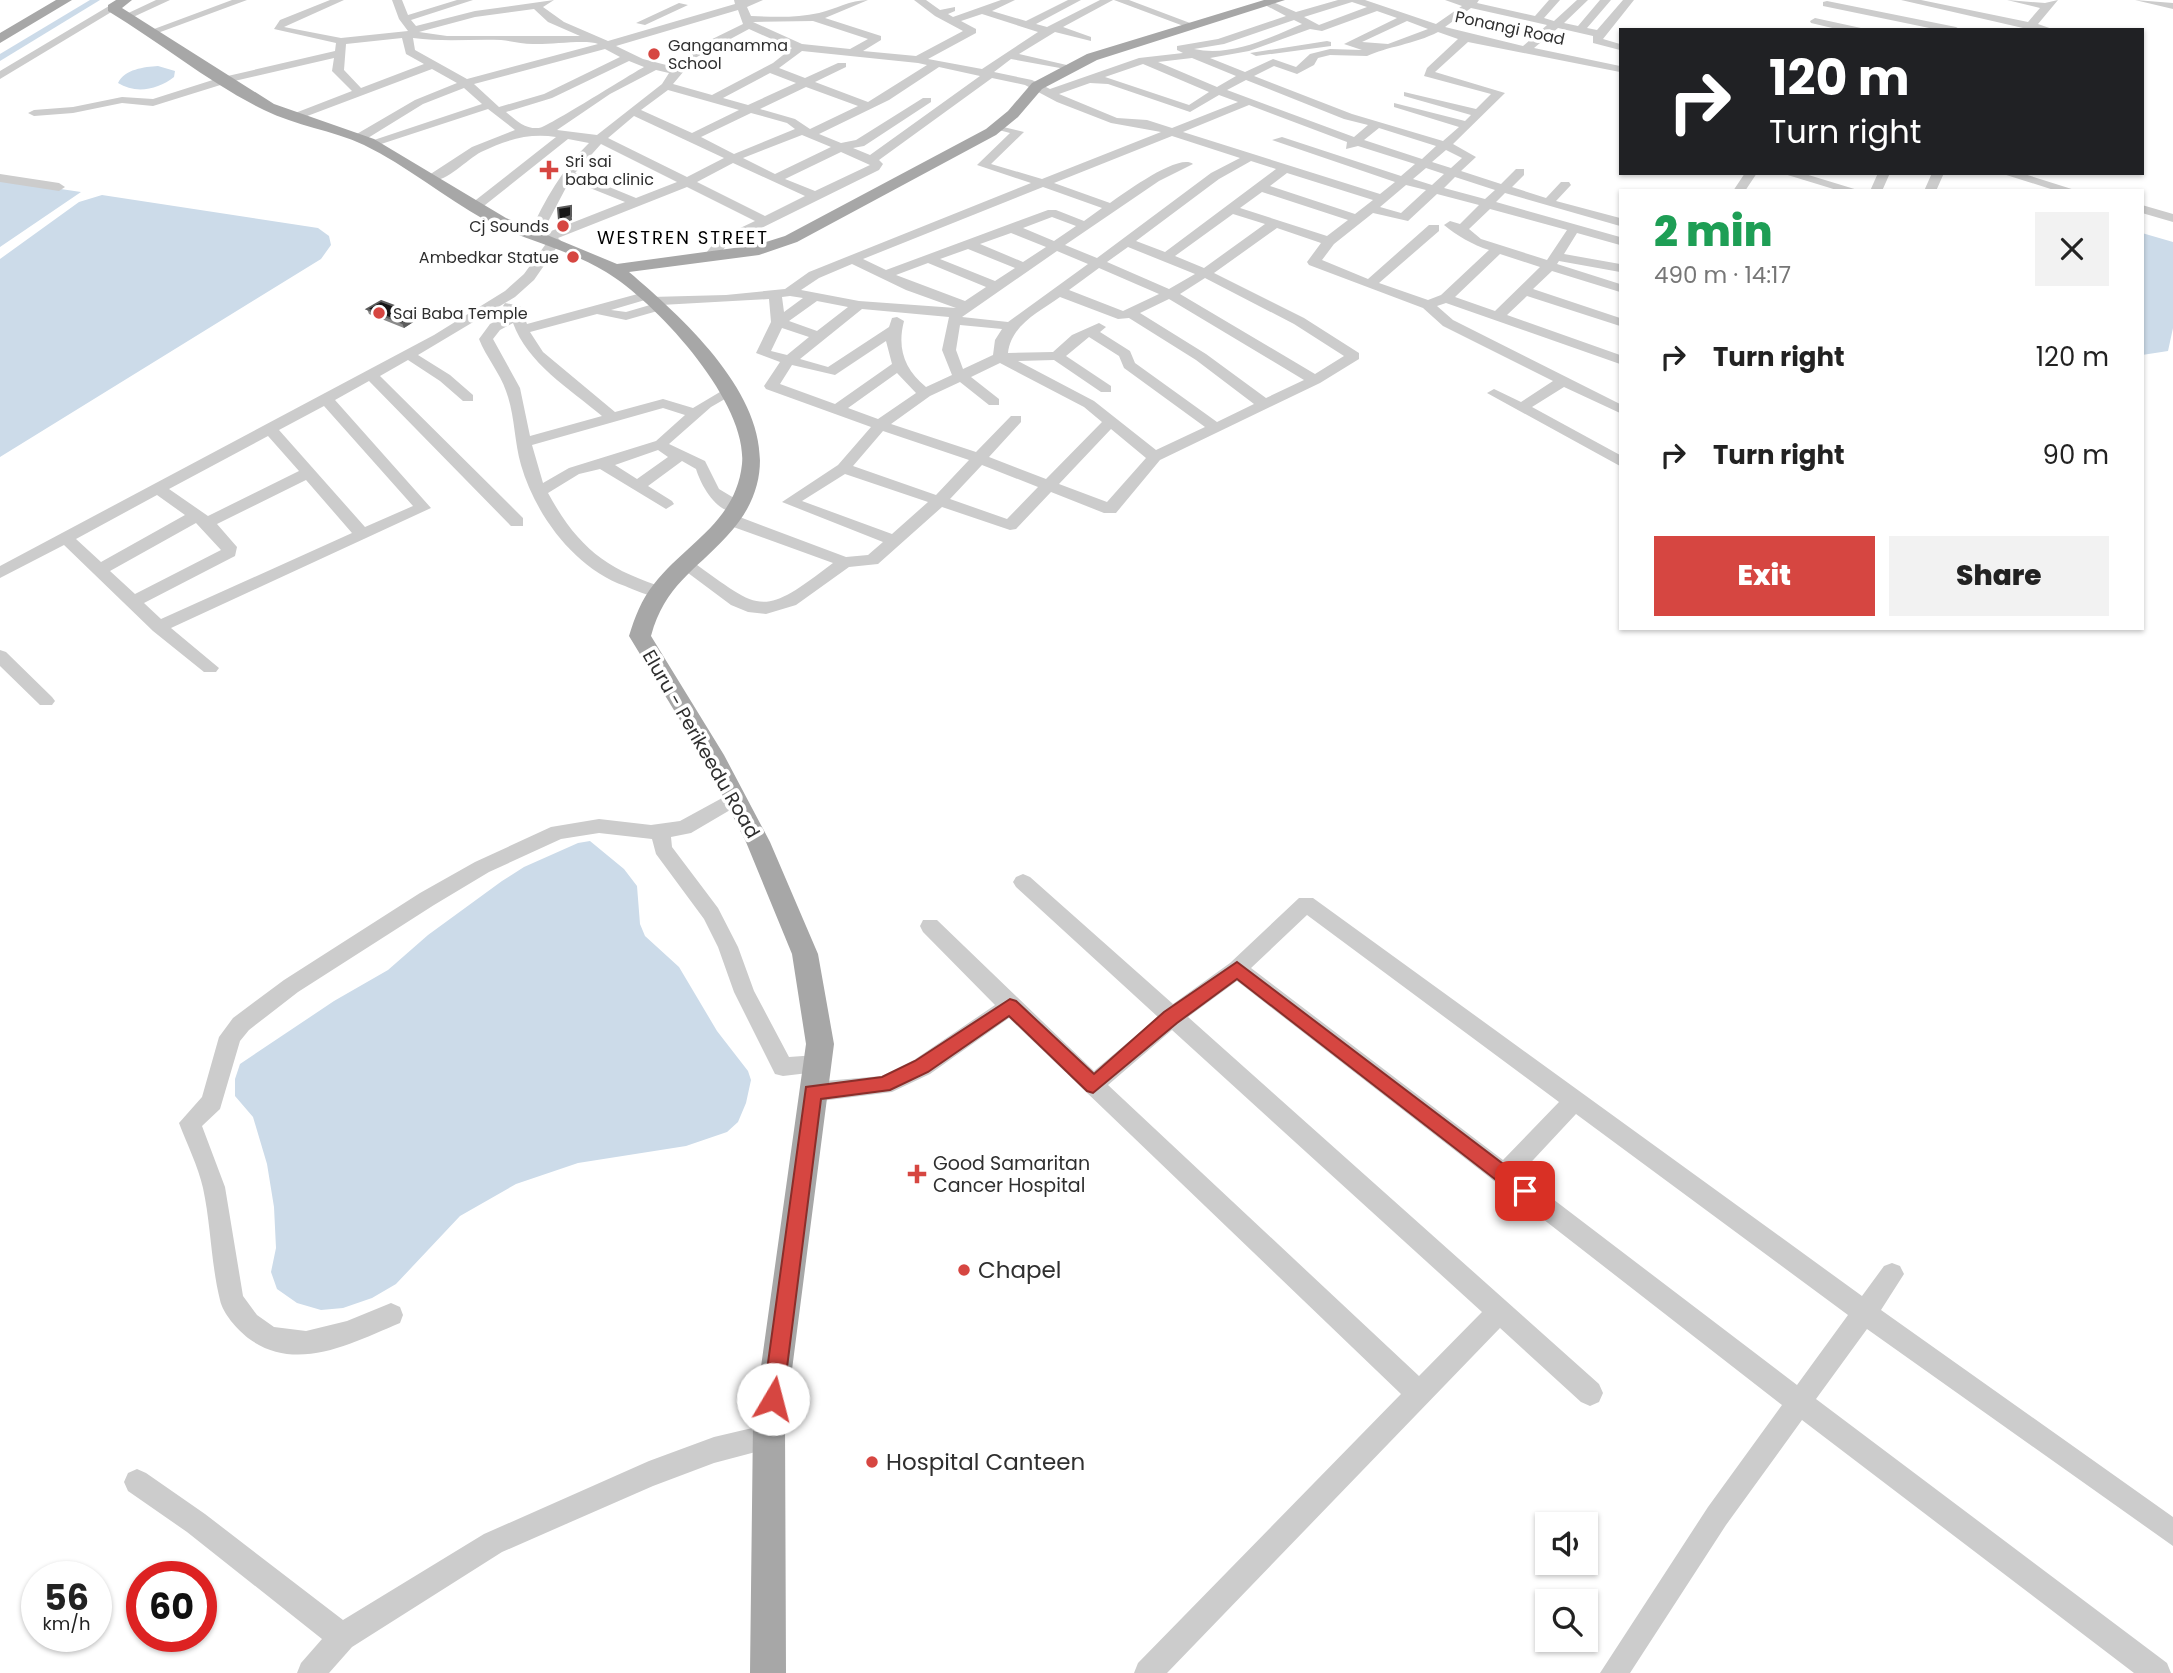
<!DOCTYPE html>
<html lang="en">
<head>
<meta charset="utf-8">
<style>
	:root { --surface:#fff; --page:#f2f2f2; --text:#222; --muted:#767676; --accent:#d64641 }
	body { margin:0; font-family:Poppins,sans-serif; background:var(--page); color:var(--text); height:100vh; display:flex; flex-direction:column; font-size:26px; white-space:nowrap }
	* { box-sizing:border-box; margin:0 }
	p { font-size:23px; color:var(--muted) }
	.icon { flex:none; width:38px; height:38px; fill:none; stroke:currentColor; stroke-width:2; stroke-linecap:round; stroke-linejoin:round }
	.map { position:relative; flex:1; overflow:hidden }
	.side { position:absolute; left:1619px; top:189px; width:525px; height:441px; display:flex; flex-direction:column; background:var(--surface); border-radius:0px; box-shadow:0 2px 5px #0004 }
	.side>* { flex:none }
	.banner { position:absolute; left:1619px; top:28px; width:525px; height:147px; border-radius:0px; box-shadow:0 2px 5px #0004; background:#202124; color:#fff; overflow:hidden }
	.controls { position:absolute; left:1535px; top:1512px; display:grid; gap:14px }
	.controls a { display:grid; place-items:center; width:63px; height:63px; border-radius:0px; background:var(--surface); box-shadow:0 2px 5px #0004; font-size:35px }
	.speed { position:absolute; left:21px; top:1561px; display:flex; gap:14px; font-size:35px; font-weight:700; text-align:center }
	.speed>* { display:grid; place-content:center; width:91px; height:91px; border-radius:50%; background:var(--surface); box-shadow:0 2px 5px #0004; line-height:1 }
	.speed small { font-size:18px; font-weight:400 }
	.speed .limit { border:10px solid #d22; background:#fff; color:#111 }
	.pin { position:absolute; display:grid; place-items:center; width:60px; height:60px; color:#fff; margin:-30px; border-radius:14px; box-shadow:0 4px 10px #0006 }
	.me { position:absolute; width:77px; margin:-38px; rotate:8deg; stroke-linejoin:round; filter:drop-shadow(0 0 5px #0008) }
	.turn { display:flex; align-items:center; gap:24px; height:147px; padding:0 35px; font-size:32px }
	.turn .icon { width:91px; height:91px; stroke-width:2.5 }
	.turn b { display:block; font-size:49px; line-height:60px }
	.round { display:grid; place-items:center; flex:none; width:74px; height:74px; border-radius:0px; background:var(--page) }
	.summary { display:flex; align-items:center; justify-content:space-between; height:119px; padding:0 35px }
	h1 { font-size:42px; font-weight:800; line-height:52px; color:#1e9e55 }
	.button { display:flex; gap:14px; margin-top:auto; padding:14px 35px }
	.button a { flex:1; height:80px; border-radius:0px; background:var(--accent); color:#fff; font-size:28px; font-weight:800; line-height:80px; text-align:center }
	.button a+a { background:var(--page); color:var(--text) }
	ul { padding:0; list-style:none }
	li { display:flex; align-items:center; gap:21px; height:98px; padding:0 35px }
	li div { flex:1 }
	li b { display:block; font-size:26px }
	li em { font-style:normal }
	.map>svg:first-child { display:block }
	.water { fill:#ccdbe9 }
	.lines { fill:none; stroke-linecap:round; stroke-linejoin:round }
	.canal { fill:#ccdbe9; fill-rule:evenodd }
	.minor { fill:#ccc; fill-rule:evenodd }
	.major { fill:#a7a7a7; fill-rule:evenodd }
	.wall { fill:#8a8a8a }
	.shaded-wall { fill:#5c5c5c }
	.building { fill:#161616; stroke:#5c5c5c; stroke-width:2 }
	.route { fill:#d64641; stroke:#8b2e2a; stroke-width:2 }
	.poi-dot { fill:#d64641; stroke:#fff; stroke-width:2.5 }
	.labels { text-anchor:middle; dominant-baseline:central; stroke-width:7; stroke-linejoin:round; paint-order:stroke }
	.far-street-label { font-size:16px; fill:#2f2f2f; stroke:#fff }
	.far-poi-label { font-size:16px; fill:#2f2f2f; stroke:#fff; text-anchor:start }
	.far-neighbourhood-label { font-size:18px; letter-spacing:2px; fill:#000; stroke:#fff }
	.street-label { font-size:19px; fill:#2f2f2f; stroke:#fff }
	.poi-label { font-size:19px; fill:#2f2f2f; stroke:#fff; text-anchor:start }
	.near-poi-label { font-size:23px; fill:#2f2f2f; stroke:#fff; text-anchor:start }
</style>
</head>
<body>
<div class="map">
<svg width="2173" height="1673" viewBox="0 0 2173 1673">
	<rect width="100%" height="100%" fill="#fff"/>
	<!-- water -->
	<path class="water" d="M158,66l17,5 -1,6c-16,13 -39,17 -56,6 7,-14 26,-16 40,-17z
		M0,180l81,12 -81,55z
		M102,195l216,33 11,8 2,9 -10,14 -321,198v-198l79,-57z
		M2142,233l31,9v86l-5,23 -26,4z
		M590,841l34,28 13,17 3,38 5,12 34,31 38,64 31,40 3,9 -5,23 -8,19 -11,10 -41,14 -108,17 -62,21 -56,32 -64,68 -24,14 -29,10 -22,2 -24,-7 -20,-14 -6,-17 5,-24 -2,-41 -7,-43 -14,-47 -18,-21v-17l5,-15 94,-63 54,-31 40,-35 74,-54 22,-14 54,-24z"/>
	<g class="lines">
		<!-- canal -->
		<path class="canal" d="M90,0h10l-100,61v-7z"/>
		<!-- minor -->
		<path class="minor" d="M156,0h14l-39,18 -9,-2z
			M232,0h15l-92,34 -9,-2z
			M330,0h14l-60,27 57,11 67,-7 -9,-12 -7,-19h10l6,15 49,-15h16l-62,20 5,6 59,-15 79,-11 -11,7 21,15 44,19 127,-37 -1,-4h29l-16,7 4,9c22,1 46,2 68,-3 17,-4 31,-13 49,-13l-43,18 56,18v4l-18,11 53,5 47,-25 -28,-15 -21,-16h12l14,10 15,-3v4l-7,3 5,3 48,-17h14l-23,11 34,10 42,-21h13l-45,24 11,3 53,-27h13l-50,27 28,10v4l-36,-9 -36,22 52,12v4l-60,-11 -17,13 38,8 18,9 89,-31 44,-5 -6,-3v-4l41,-7 68,-23 -21,-11 -1,-2 4,-3 28,12 42,-12h27l71,24 26,-18 -17,-6h34l-2,3 58,13 14,-16h11l-16,18 10,3 23,-21h11l-24,23 14,3 22,-26h11l-24,28 10,2 26,-30h11l-31,39 17,5v6l-27,-7v-7l-35,-8 -24,20 86,18v6l-152,-30 -33,30 70,21 -52,51 23,13 -15,14 40,13 15,-15h8v6l-12,12 34,11 15,-16h8l2,3 -15,16 64,17v8l-115,-33 -9,9 124,35v8l-43,-12 -13,21 56,10v8l-61,-11 -2,3 63,20v8l-68,-21 -19,18 87,29v8l-93,-30 -20,19 113,40v9l-174,-61 -9,3 16,14 167,84v9l-56,-26 -32,20 88,48v11l-133,-73 7,-4 27,13 32,-21 -110,-55 -20,-18 -114,-43 -2,-3 14,-19 -44,-15 -63,45 90,45 55,35v6l-39,24 -160,77 -44,53h-12l-53,-21 -35,37 -6,1 -68,-23 -64,57 -29,3 -53,38 -30,9 -18,-2 -17,-7 -55,-41 8,-5 6,1c71,50 69,60 143,3l-108,-39v-8h12l109,41 22,-2 15,-13 -101,-40 56,-37 33,-38 -105,-38 -2,-3 16,-24 -24,-9 15,-31 -2,-23 -108,6v5l-35,10 -29,-6 -67,18 13,20 72,60 48,-13 30,9 32,-19 5,-1 7,4 -26,15 -42,37 36,17 14,28 25,15v8c-25,6 -42,-24 -48,-43l-14,-8 -34,25 24,15 2,3 -8,5 -66,-40 -21,5 -31,19c30,55 59,77 118,95l2,4 -2,4c-12,3 -29,-5 -41,-10 -51,-18 -90,-72 -104,-121 -7,-24 -6,-50 -15,-74 -6,-18 -20,-34 -27,-52l11,-15 20,-10 -7,-8 2,-3 15,3 7,18 118,-32 6,5 75,-2 59,-6 24,-17 222,-89 -54,-18 33,-32 -15,-4v-4l29,7 -33,32 51,15 119,-47 -50,-9 -54,-21 -32,-17 -33,-7 -113,82 4,4 -4,6 -152,75 -12,15 -12,-3 14,-18 38,-18 -68,-34 -129,51 3,3 -27,39 -19,17 -97,58 32,20 23,20v6h-10l-23,-20 -32,-21 -28,16 143,142v8h-12l-142,-145 -34,19 96,108 -260,120 48,40 -3,4h-12l-51,-41 -89,-86 -64,33v-12l434,-231 71,-44 19,-17 24,-33h-7v-6l84,-33 -55,-22 -30,57h-10l-1,-3c16,-34 33,-65 60,-91l-21,-4 -88,70h-8v-6l84,-66c-28,-4 -50,3 -75,15 -15,8 -35,31 -52,29v-6l43,-28 43,-17 -27,-21 -113,37 -10,-3 117,-39 -18,-16 -41,16 -60,37h-8v-6l60,-35 42,-17 -25,-14 -138,52 -4,-2v-4l62,-24 -20,-20 2,-13 -104,24 -77,24 -31,-3 -49,10 -39,3 -6,-3 6,-3 39,-3 49,-10 31,2 66,-21 116,-27 1,-8 -62,-14 6,-9zM1352,2l15,5 -48,18 -15,-8zM1471,8l76,17 -24,21 -78,-19zM534,9l14,13 32,14h-133l-28,-4 56,-15zM738,10l5,14 -45,22 -24,21 -31,-8 -27,-13zM1377,11l20,7 -53,26 18,6 -32,-1 -20,5 -14,13 -23,-8 -28,13 -35,-14 39,-7 61,-22 12,2zM982,14l56,18 -56,37 -54,-10 48,-26v-4l-15,-8zM1294,20l8,4c-33,14 -71,33 -108,25l30,-5zM813,21l55,18 -18,10 -48,-5 -49,-22zM1407,21l21,8 -40,15 -26,-2zM749,29l43,19 -19,15 -61,32 -39,-11 22,-26zM1438,32l20,7 -31,29 -3,8 67,18 -15,15 -72,-17v4l67,19 -6,6 -71,-18v4l65,20 -16,14 -91,-27 -98,-38 20,-10 23,8 17,-9 4,-7 12,-3 37,1c19,-9 48,-12 71,-24zM402,38l4,16 18,10 -63,24 -17,-18 2,-26zM413,38c30,4 58,1 88,2 11,1 21,4 32,4 16,1 54,-5 65,0l-131,35 -52,-29zM605,49l15,8 -76,37 -45,13 -25,-23zM802,51l116,12 9,2 -59,37 -53,-20 31,-15v-4h-8l-33,15 -26,-10zM1192,58l44,18 -19,11 -59,-25zM629,61l15,6c-15,8 -98,61 -105,61 -14,1 -22,-7 -33,-16l46,-14zM1143,64l66,28 -20,13 -84,-28zM939,67l41,9 -110,79 -17,-7 11,-2 67,-44v-4h-8l-67,42 -15,3 -22,-9 70,-34zM656,70l13,3 -7,11 -65,51 -40,-5 53,-36zM770,73l26,10 -48,22 -25,-7zM1246,80l98,39 24,6 -14,12 -127,-47zM1090,83l18,1 82,28 29,-17 19,7 -66,26 -25,-8 -30,-2 -58,-24zM806,87l52,19 -48,23 -15,-10 -35,-10zM668,90l71,20 -47,23 -51,-23zM1249,105l98,37 -1,7 12,-3 57,18 -14,12 -119,-39 -10,3 123,42 -15,12 -197,-62zM751,113l36,10 8,6 -61,25 -33,-17zM634,116l90,42 -37,19 -79,-39zM1379,128l57,18 -14,13 -58,-19zM802,135l29,12 -56,27 -32,-16zM1172,136l68,22 -29,15 -114,85 -32,-13 94,-64 34,-17c-15,-11 -68,29 -83,39l-56,-20zM601,144l76,38 -41,16 -61,-25zM1446,150l16,8 -11,10 -19,-6zM841,152l29,13 -55,26 -30,-12zM1251,161l25,8 -111,83 -29,-11 83,-62zM733,163l72,33 -40,20 -68,-34zM1426,168l18,6 -12,11 -19,-6zM1287,173l86,27 -18,14 -85,-28zM1455,177l40,13 -10,9 -41,-11zM1406,185l20,5 -25,23 -21,-6zM1043,187l59,21 -18,13 -28,-11h-8l-162,60 -23,-11zM1262,192l86,28 -21,16 -87,-28zM1437,194l42,11 -19,19 -10,-3 -6,4c12,10 29,20 45,25l-48,45 -13,5 -49,-17 60,-52v-6h-10l-61,54 -46,-19 12,-16 39,-31 35,8zM1490,209l77,21 -20,30 -66,-21 -12,-10zM1233,214l32,10 -61,44 -29,-12zM1052,217l24,9 -22,15 -31,-13zM1011,233l35,14 -23,15 -43,-18zM1128,247l67,27 -26,15 -62,-27zM968,249l47,19 -20,13 -55,-22zM1057,251l31,13 -80,58 -46,-5zM1500,254l40,13 -45,44 -40,-14zM928,263l58,24 -21,14 -69,-26zM852,264l54,26 50,18 -97,-7 -58,-11 18,-12zM1099,268l60,26 -36,17 -54,-21zM1205,278l89,46 50,32 -29,18 -135,-80zM790,296l13,2 -19,14 -2,-15zM1060,297l58,22 11,-1 67,42 58,44 -37,18 -82,-59 -5,-12 -30,-19 6,-5 -7,-4 -27,12 -19,17 -45,1c3,-28 31,-41 52,-56zM1169,299l135,81 -38,18 -60,-44 -66,-41zM645,300l5,5 -24,7 -15,-2zM817,301l31,6 -31,24 -28,-10zM862,309l87,8 -7,33 10,25 -26,12c-22,-18 -29,-39 -22,-66l-7,-4 -5,1 -3,9 -61,40 -28,-8zM513,323c14,40 57,66 89,93l-72,20 -10,-48 -27,-49 7,-9zM960,325l42,4 -7,11 -2,15 -30,14 -7,-19zM782,328l27,9 -22,18 -16,-4zM1089,337l30,19 5,12 81,59 -49,23 -62,-49 -76,-40 36,-1 47,32h10v-6l-45,-30zM886,341l6,23 -57,40 -55,-20 12,-19 43,10zM1000,363l84,44 18,15 -56,57 -57,-22 32,-35v-6h-10l-35,36 -85,-28 39,-28 30,-14 29,23h10v-6l-28,-22zM897,373l19,20 -38,26 -30,-11zM324,406l89,100 -48,21 -86,-97zM663,408l22,7 -29,26 -87,27 -26,15 -11,-38zM1111,429l35,29 -39,44 -48,-18zM883,431l86,29 -33,35 -83,-29zM268,436l31,35 -91,45 -39,-27zM658,450l10,7 -31,22 -22,-14zM982,465l56,22 -31,32 -57,-20zM845,474l83,28 -36,32 -90,-33zM306,480l46,53 -191,86 -17,-16 91,-47 2,-9 -20,-23zM157,495l28,20 -84,47 -25,-23zM196,523l25,27 -86,44 -25,-23z
			M1114,0h15l69,26 -9,2z
			M1901,0h20l107,22 12,-14 -33,-8 38,3 13,-3 -20,24 17,6h-33l1,-2z
			M2135,0l38,3v6z
			M1827,1l129,26 5,3h-22l-116,-24v-4z
			M679,3l9,2 -43,20 -9,-2z
			M109,6l9,2 -118,71v-8z
			M1815,18l46,10 1,2h-21l-30,-7 -1,-2z
			M1327,41l4,1v4l-75,10 -6,-3z
			M1745,173h12l-12,18h-12z
			M1781,173h21l59,18h-21z
			M1878,173h12l-8,18h-12z
			M1932,173h12l-8,18h-12z
			M2000,173h21l57,18h-21z
			M0,174l59,9 6,4 -6,4 -59,-9z
			M2142,205l31,9v8l-31,-9z
			M0,650l6,2 46,45 3,4 -3,4h-12l-40,-39z
			M735,791l9,7 -2,5 -51,30 -20,4 1,10 46,61 20,39 16,44 35,66 28,-2 8,2 3,7 -3,7 -42,5 -8,-2 -41,-82 -16,-45 -14,-28 -48,-65 -4,-15 -53,-6 -38,6 -72,33 -55,33 -136,87 -49,38 -9,11 -20,68 -18,17 23,61 18,109 14,19 17,12 32,4 41,-10 44,-18 9,4 3,8 -3,8c-48,20 -104,51 -152,15 -11,-9 -25,-24 -28,-38 -9,-36 -9,-75 -17,-112 -5,-22 -16,-44 -24,-65l23,-26 17,-60 14,-19 51,-38 136,-87 55,-31 76,-35 48,-8 52,6 29,-4z
			M1023,874l7,3 143,127 57,-41 69,-65h14l549,398 22,-30 8,-3 8,3 4,8 -23,36 292,207v29l-306,-217 -51,70 351,264 4,10h-37l-332,-253 -76,105 -96,148h-30l108,-166 74,-102 -545,-424 -49,36 411,367 4,9 -4,9 -9,4 -9,-4 -81,-74 -333,345h-33l4,-10 263,-269 -392,-376 -79,56 -38,18 -79,10 -8,-3 -3,-7 3,-7 8,-3 69,-6 32,-16 81,-55 -72,-73 -3,-6 3,-6h14l157,151 64,-54 -142,-130 -3,-5 3,-5zM1307,915l252,187 -56,58 -252,-192zM1172,1030l310,282 -63,64 -311,-291zM1576,1114l272,201 -51,70 -277,-211z
			M769,1424l9,4 4,9 -4,9 -64,17 -61,23 -151,66 -150,95 -23,26h-32l4,-10 21,-24 -135,-107 -59,-41 -4,-9 4,-9 9,-4 9,4 59,41 138,106 141,-86 165,-73 65,-24z"/>
		<!-- major -->
		<path class="major" d="M56,0h16l-72,43v-10z
			M116,0h16l-10,8 152,96 100,35 132,79 111,46 139,-19 29,-9 201,-107 22,-18 24,-28 55,-29 177,-54h21l-188,60 -55,29 -24,28 -22,18 -199,107 -38,13 -130,17c73,62 188,169 98,264 -33,36 -62,49 -76,100l73,119 46,87 48,112 16,90 -49,380 1,249h-36l3,-249 53,-380 -14,-90 -46,-112 -40,-79 -77,-127c6,-19 12,-36 25,-52 32,-41 82,-62 88,-120 6,-62 -86,-162 -136,-192 -37,-23 -82,-31 -121,-52 -41,-23 -78,-54 -121,-75 -32,-15 -68,-19 -100,-35 -55,-27 -103,-67 -156,-99v-6z"/>
	</g>
	<!-- wall -->
	<path class="wall" d="M367,309l51,10 -14,9 -35,-14z"/>
	<!-- shaded-wall -->
	<path class="shaded-wall" d="M571,206l1,14 -12,5 -1,-5z
		M416,314l2,5 -14,9 -2,-5z"/>
	<!-- building -->
	<path class="building" d="M571,206v10l-12,4 -1,-12z
		M381,301l35,13 -14,9 -35,-14z"/>
	<!-- route -->
	<path class="route" d="M1237,962l294,223 3,6 -3,6 -6,3 -7,-3 -281,-218 -60,44 -84,70 -6,-2 -78,-75 -81,56 -38,18 -69,9 -38,300 -3,8 -7,3 -7,-3 -3,-8 43,-312 76,-10 33,-16 95,-62 6,2 78,73 70,-62z"/>
	<!-- markers -->
	<g class="poi-dot">
		<circle cx="654" cy="54" r="7"/>
		<path d="M545.5 159.5h7v7h7v7h-7v7h-7v-7h-7v-7h7z"/>
		<circle cx="563" cy="226" r="7"/>
		<circle cx="573" cy="257" r="7"/>
		<circle cx="379" cy="313" r="7"/>
		<path d="M913.5 1163.5h7v7h7v7h-7v7h-7v-7h-7v-7h7z"/>
		<circle cx="964" cy="1270" r="7"/>
		<circle cx="872" cy="1462" r="7"/>
	</g>
	<g class="labels">
		<!-- far-street labels -->
		<g class="far-street-label">
			<text transform="translate(1510 28) rotate(12)">Ponangi Road</text>
		</g>
		<!-- far-poi labels -->
		<g class="far-poi-label">
			<text x="668" y="45">Ganganamma<tspan x="668" dy="18">School</tspan></text>
			<text x="565" y="161">Sri sai<tspan x="565" dy="18">baba clinic</tspan></text>
			<text x="549" y="226" text-anchor="end">Cj Sounds</text>
			<text x="559" y="257" text-anchor="end">Ambedkar Statue</text>
			<text x="393" y="313">Sai Baba Temple</text>
		</g>
		<!-- far-neighbourhood labels -->
		<g class="far-neighbourhood-label">
			<text x="683" y="237">WESTREN STREET</text>
		</g>
		<!-- street labels -->
		<g class="street-label">
			<text transform="translate(701 744) rotate(60)">Eluru - Perikeedu Road</text>
		</g>
		<!-- poi labels -->
		<g class="poi-label">
			<text x="933" y="1163">Good Samaritan<tspan x="933" dy="22">Cancer Hospital</tspan></text>
		</g>
		<!-- near-poi labels -->
		<g class="near-poi-label">
			<text x="978" y="1270">Chapel</text>
			<text x="886" y="1462">Hospital Canteen</text>
		</g>
	</g>
</svg>
<div class="controls">
<a><svg class="icon" aria-label="sound" viewBox="0 0 24 24"><path d="M4 9h4l5-4v14l-5-4H4zM17 9q2 3 0 6"/></svg></a>
<a><svg class="icon" aria-label="search" viewBox="0 0 24 24"><circle cx="10" cy="10" r="6"/><path d="M15 15l6 6"/></svg></a>
</div>
<div class="speed"><div>56<small>km/h</small></div><div class="limit">60</div></div>
<div class="pin" style="left:1525px;top:1191px;background:#d93025"><svg class="icon" aria-label="arrive" viewBox="0 0 24 24"><path d="M6 21V4h12l-3 4 3 4H6"/></svg></div>
<svg class="me" style="left:773px;top:1399px" viewBox="-20 -20 40 40"><circle r="19" fill="#fff"/><path d="M0-13L10 11 0 6-10 11z" fill="#d64641"/></svg>
<div class="banner">
<div class="turn"><svg class="icon" aria-label="right" viewBox="0 0 24 24"><path d="M7 20v-9h11M14 6l5 5-5 5"/></svg><div><b>120 m</b>Turn right</div></div>
</div>
<section class="side">
<div class="summary"><div><h1>2 min</h1><p>490 m · 14:17</p></div><a class="round"><svg class="icon" aria-label="close" viewBox="0 0 24 24"><path d="M6 6l12 12M18 6L6 18"/></svg></a></div>
<ul>
<li><svg class="icon" aria-label="right" viewBox="0 0 24 24"><path d="M7 20v-9h11M14 6l5 5-5 5"/></svg><div><b>Turn right</b></div><em>120 m</em></li>
<li><svg class="icon" aria-label="right" viewBox="0 0 24 24"><path d="M7 20v-9h11M14 6l5 5-5 5"/></svg><div><b>Turn right</b></div><em>90 m</em></li>
</ul>
<div class="button"><a>Exit</a><a>Share</a></div>
</section>
</div>
</body>
</html>
